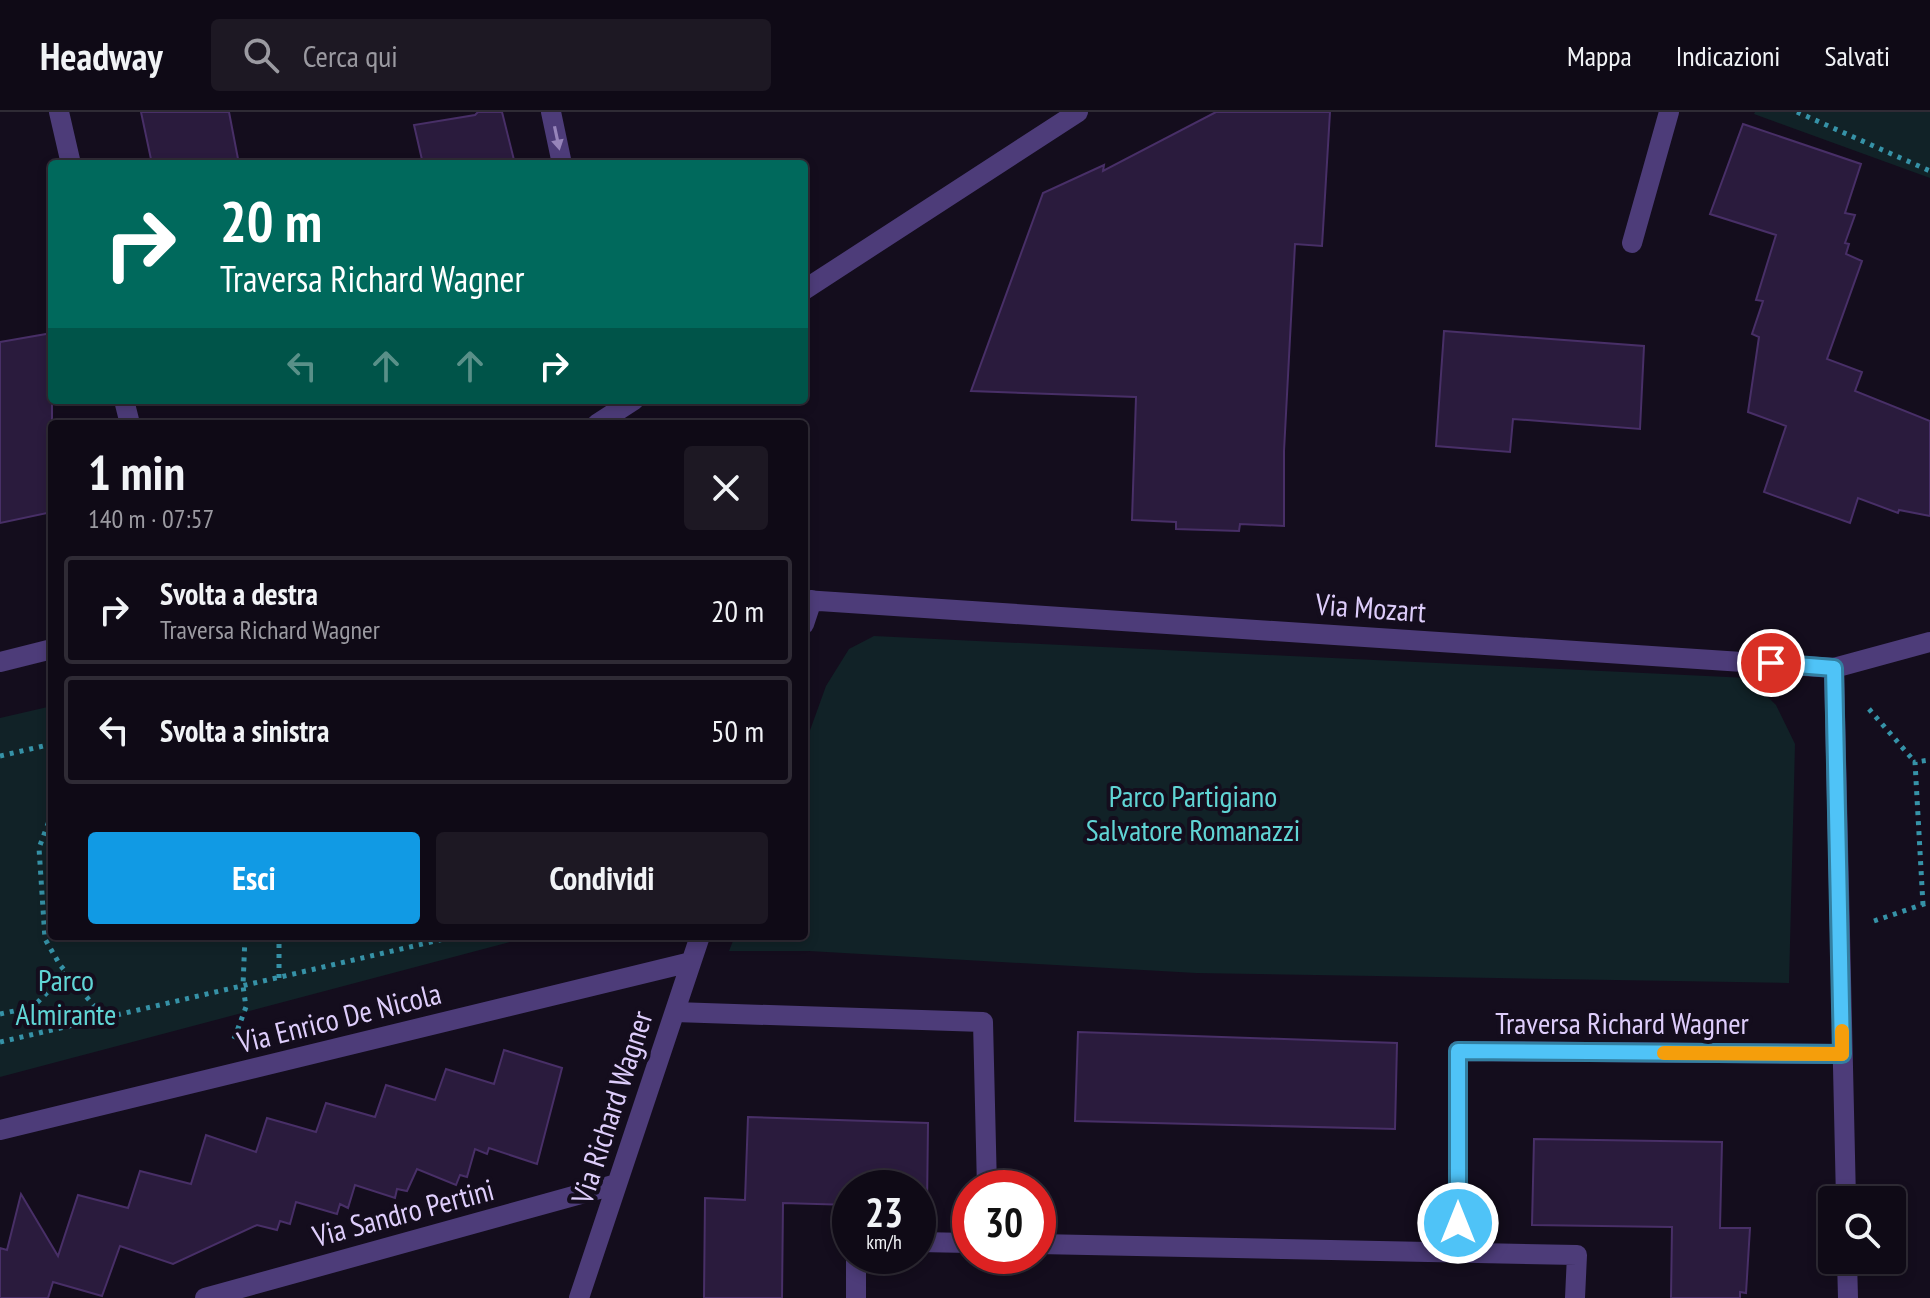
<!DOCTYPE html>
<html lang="it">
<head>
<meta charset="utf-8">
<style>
	:root { --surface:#0f0a16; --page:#1d1823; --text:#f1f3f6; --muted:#9b9aa1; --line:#2f2b35; --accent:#119ae4 }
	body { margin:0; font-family:"PT Sans Narrow",sans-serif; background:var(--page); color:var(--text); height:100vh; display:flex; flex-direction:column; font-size:30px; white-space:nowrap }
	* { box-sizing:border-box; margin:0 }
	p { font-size:26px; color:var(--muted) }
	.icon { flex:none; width:44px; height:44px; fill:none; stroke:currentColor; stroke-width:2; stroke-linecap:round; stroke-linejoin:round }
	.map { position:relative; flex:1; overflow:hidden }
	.panel { position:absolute; left:48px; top:308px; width:760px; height:520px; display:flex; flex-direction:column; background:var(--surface); border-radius:8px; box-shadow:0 4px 12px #0003,0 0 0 2px var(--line) }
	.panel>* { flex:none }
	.banner { position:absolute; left:48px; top:48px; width:760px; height:244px; border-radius:8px; box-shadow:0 4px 12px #0003,0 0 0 2px var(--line); background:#00695c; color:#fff; overflow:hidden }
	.fabs { position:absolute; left:1818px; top:1074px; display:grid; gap:16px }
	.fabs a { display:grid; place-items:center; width:88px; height:88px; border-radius:8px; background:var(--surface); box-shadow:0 4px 12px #0003,0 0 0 2px var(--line); font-size:40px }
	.speed { position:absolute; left:832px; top:1058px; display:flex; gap:16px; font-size:40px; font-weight:700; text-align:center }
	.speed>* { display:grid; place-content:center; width:104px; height:104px; border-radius:50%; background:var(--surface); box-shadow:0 4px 12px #0003,0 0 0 2px var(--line); line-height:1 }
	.speed small { font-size:20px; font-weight:400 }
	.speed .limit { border:12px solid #d22; background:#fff; color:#111 }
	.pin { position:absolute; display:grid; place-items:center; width:68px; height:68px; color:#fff; margin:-34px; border:4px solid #fff; border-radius:50%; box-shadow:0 2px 8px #0007 }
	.me { position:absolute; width:88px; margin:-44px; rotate:0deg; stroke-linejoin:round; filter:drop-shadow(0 0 6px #0008) }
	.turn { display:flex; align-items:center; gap:28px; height:168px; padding:0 40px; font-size:36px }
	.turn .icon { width:104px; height:104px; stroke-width:2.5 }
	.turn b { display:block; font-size:56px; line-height:68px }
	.lanes { display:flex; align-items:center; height:76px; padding:0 40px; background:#0003; justify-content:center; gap:40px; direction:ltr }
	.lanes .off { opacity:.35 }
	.round { display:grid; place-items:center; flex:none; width:84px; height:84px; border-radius:8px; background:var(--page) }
	.overview { display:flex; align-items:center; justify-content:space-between; height:136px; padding:0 40px }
	h1 { font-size:48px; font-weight:800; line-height:60px }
	.button { display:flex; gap:16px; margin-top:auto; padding:16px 40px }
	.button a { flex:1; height:92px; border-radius:8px; background:var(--accent); color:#fff; font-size:32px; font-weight:800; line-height:92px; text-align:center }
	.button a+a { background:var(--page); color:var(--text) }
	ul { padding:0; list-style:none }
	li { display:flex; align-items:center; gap:24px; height:108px; margin:0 16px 12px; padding:0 24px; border:4px solid var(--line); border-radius:8px }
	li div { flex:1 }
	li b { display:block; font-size:30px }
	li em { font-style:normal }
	header { display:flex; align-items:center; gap:48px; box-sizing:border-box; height:112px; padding:0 40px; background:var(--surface); border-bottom:2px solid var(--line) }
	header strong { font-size:38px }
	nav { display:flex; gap:44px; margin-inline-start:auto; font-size:28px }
	.search { width:560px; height:72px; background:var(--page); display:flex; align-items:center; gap:20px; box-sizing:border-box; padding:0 28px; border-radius:8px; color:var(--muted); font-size:30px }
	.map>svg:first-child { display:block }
	.green { fill:#112227 }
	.building { fill:#2a1b3d; stroke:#482f67; stroke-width:2 }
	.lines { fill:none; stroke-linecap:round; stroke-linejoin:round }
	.path { stroke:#3692a7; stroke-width:5; stroke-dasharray:4 6; stroke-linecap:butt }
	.minor { stroke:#4d3c79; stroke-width:20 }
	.oneway { fill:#9684ba }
	.route-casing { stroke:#337fa1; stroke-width:20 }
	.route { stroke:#4fc3f7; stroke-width:14 }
	.slow { stroke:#f59e0b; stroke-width:14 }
	.labels { text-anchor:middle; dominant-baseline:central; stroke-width:8; stroke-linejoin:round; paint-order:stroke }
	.street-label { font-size:30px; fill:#decdfb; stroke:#140d1d }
	.park-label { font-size:30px; fill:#60d5d5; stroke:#140d1d }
</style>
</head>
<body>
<header>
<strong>Headway</strong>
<div class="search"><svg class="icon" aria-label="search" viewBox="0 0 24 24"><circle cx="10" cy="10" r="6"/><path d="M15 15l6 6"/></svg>Cerca qui</div>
<nav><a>Mappa</a><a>Indicazioni</a><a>Salvati</a></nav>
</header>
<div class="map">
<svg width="1930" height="1186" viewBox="0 0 1930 1186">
	<rect width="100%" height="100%" fill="#140d1d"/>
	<!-- green -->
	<path class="green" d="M1755,0h175v66l-176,-64z
		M874,524l874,42 28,27 19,39 -6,239 -593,-10 -387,-22h-80l6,-15h69v-189l22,-61 23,-37z
		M52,594v230h481l-533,141v-359z"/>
	<!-- building -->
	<path class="building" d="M141,0h88l10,52h-87z
		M478,0h24l13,52h-92l-9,-39 61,-10z
		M1216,0h114l-8,134 -27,-2 -11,207v75l-44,-2 -1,7 -63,-2v-7l-44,-2 4,-123 -165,-6 72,-198 61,-28 -1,6z
		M1743,12l118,40 -16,49 10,2 -10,28 4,1 -3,10 16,7 -35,98 35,13 -7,19 75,30v95l-31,-6 -1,3 -40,-15 -8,25 -86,-31 22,-66 -38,-14 11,-75 -7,-3 11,-33 -7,-1 20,-65 -66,-21z
		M1444,219l200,15 -4,83 -127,-10 -3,33 -74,-6z
		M52,221v179l-52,11v-181z
		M1078,920l319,11 -2,86 -320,-8z
		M504,938l58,18 -25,96 -48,-16 -2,6 -12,-5 -8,28 -7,-2 -4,10 -39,-16 -10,22 -10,-2 -2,9 -40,-13 -7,23 -8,-4 -3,10 -41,-12 -6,22 -10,-3 -3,9 -20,-5 -84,39 -53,-18 -18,50 -49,-14 -5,16h-48v-50l7,2 14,-56 37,62 20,-61 50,13 12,-37 51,13 15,-49 50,17 11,-34 49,14 10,-29 49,14 11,-32 49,15 11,-31 48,15z
		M748,1005l180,6 -1,85h-9v-20h-68v17l-67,-2 -1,95h-78l1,-100 40,2z
		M1534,1027l188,3 -2,86h30l-4,65 -6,-1v6h-69l1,-71 -140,-2z"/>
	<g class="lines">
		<!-- path -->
		<path class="path" d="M1797,0l133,59
			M1869,597l46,53
			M0,644l52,-12
			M52,701l-13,35 6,91 15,26 44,53
			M1923,793l-8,-143 15,-2
			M1874,809l56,-19
			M279,866v-35l4,-7
			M0,902l33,-7 33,-34
			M234,927l12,-32 -3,-21 2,-50
			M0,930l457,-106"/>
		<!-- minor -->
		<path class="minor" d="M59,0l12,52
			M551,0l11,52
			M1632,131l37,-131
			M804,178l274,-178
			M124,288l6,24
			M597,312l37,-24
			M804,488l1030,68 96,-26
			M804,512l8,-24
			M0,550l52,-13
			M1834,556l12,532
			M675,900l308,10 4,166
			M0,1018l691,-168
			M918,1130l52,1
			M1038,1132l539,11 -2,43
			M1458,1140v-201l384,3
			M856,1144v42
			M1847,1148l1,38
			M205,1186l412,-114
			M579,1186l121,-362"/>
	</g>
	<!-- one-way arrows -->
	<defs><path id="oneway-solid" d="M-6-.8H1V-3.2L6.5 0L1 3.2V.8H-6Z" transform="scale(2)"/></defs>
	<use class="oneway" href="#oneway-solid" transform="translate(557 26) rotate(78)"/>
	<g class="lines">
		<defs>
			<path id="route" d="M1458,1111v-172l384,3 -8,-386 -63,-5"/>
		</defs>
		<!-- route casing -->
		<use href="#route" class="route-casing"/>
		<!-- route -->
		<use href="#route" class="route"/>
		<!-- slow -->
		<path class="slow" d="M1664,941l178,1v-23"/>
	</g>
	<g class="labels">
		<!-- street labels -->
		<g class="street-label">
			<text transform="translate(1371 495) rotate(4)">Via Mozart</text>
			<text transform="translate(339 905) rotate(-14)">Via Enrico De Nicola</text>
			<text x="1622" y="910">Traversa Richard Wagner</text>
			<text transform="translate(611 995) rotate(-72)">Via Richard Wagner</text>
			<text transform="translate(403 1100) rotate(-15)">Via Sandro Pertini</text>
		</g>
		<!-- park labels -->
		<g class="park-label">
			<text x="1193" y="683">Parco Partigiano<tspan x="1193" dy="34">Salvatore Romanazzi</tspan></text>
			<text x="66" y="867">Parco<tspan x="66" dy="34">Almirante</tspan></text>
		</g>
	</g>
</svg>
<div class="fabs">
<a><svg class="icon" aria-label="search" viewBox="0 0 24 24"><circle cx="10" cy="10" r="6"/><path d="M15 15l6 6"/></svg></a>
</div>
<div class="speed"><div>23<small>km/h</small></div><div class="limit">30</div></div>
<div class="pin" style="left:1771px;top:551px;background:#d93025"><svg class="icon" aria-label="arrive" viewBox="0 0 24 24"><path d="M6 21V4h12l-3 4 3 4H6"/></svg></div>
<svg class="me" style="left:1458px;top:1111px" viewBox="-20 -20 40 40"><circle r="17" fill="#4fc3f7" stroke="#fff" stroke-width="3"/><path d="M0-11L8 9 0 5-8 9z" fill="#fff"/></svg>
<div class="banner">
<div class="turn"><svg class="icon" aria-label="right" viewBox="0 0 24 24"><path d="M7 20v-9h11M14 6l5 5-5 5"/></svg><div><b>20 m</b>Traversa Richard Wagner</div></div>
<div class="lanes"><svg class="icon off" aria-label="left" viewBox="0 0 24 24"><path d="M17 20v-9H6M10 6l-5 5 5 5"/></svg><svg class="icon off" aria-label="ahead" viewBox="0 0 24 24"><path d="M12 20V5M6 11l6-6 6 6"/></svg><svg class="icon off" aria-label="ahead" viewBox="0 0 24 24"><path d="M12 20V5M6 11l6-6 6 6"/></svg><svg class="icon" aria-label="right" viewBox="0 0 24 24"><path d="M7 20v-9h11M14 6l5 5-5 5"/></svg></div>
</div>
<section class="panel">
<div class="overview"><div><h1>1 min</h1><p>140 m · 07:57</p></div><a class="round"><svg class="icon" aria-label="close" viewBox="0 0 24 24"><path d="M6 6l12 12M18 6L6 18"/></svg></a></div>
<ul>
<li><svg class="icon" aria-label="right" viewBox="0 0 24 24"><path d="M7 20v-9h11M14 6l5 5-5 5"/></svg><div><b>Svolta a destra</b><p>Traversa Richard Wagner</p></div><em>20 m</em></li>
<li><svg class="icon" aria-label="left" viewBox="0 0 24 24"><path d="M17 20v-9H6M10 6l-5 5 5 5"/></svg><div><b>Svolta a sinistra</b></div><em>50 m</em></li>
</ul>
<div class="button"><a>Esci</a><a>Condividi</a></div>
</section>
</div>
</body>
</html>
